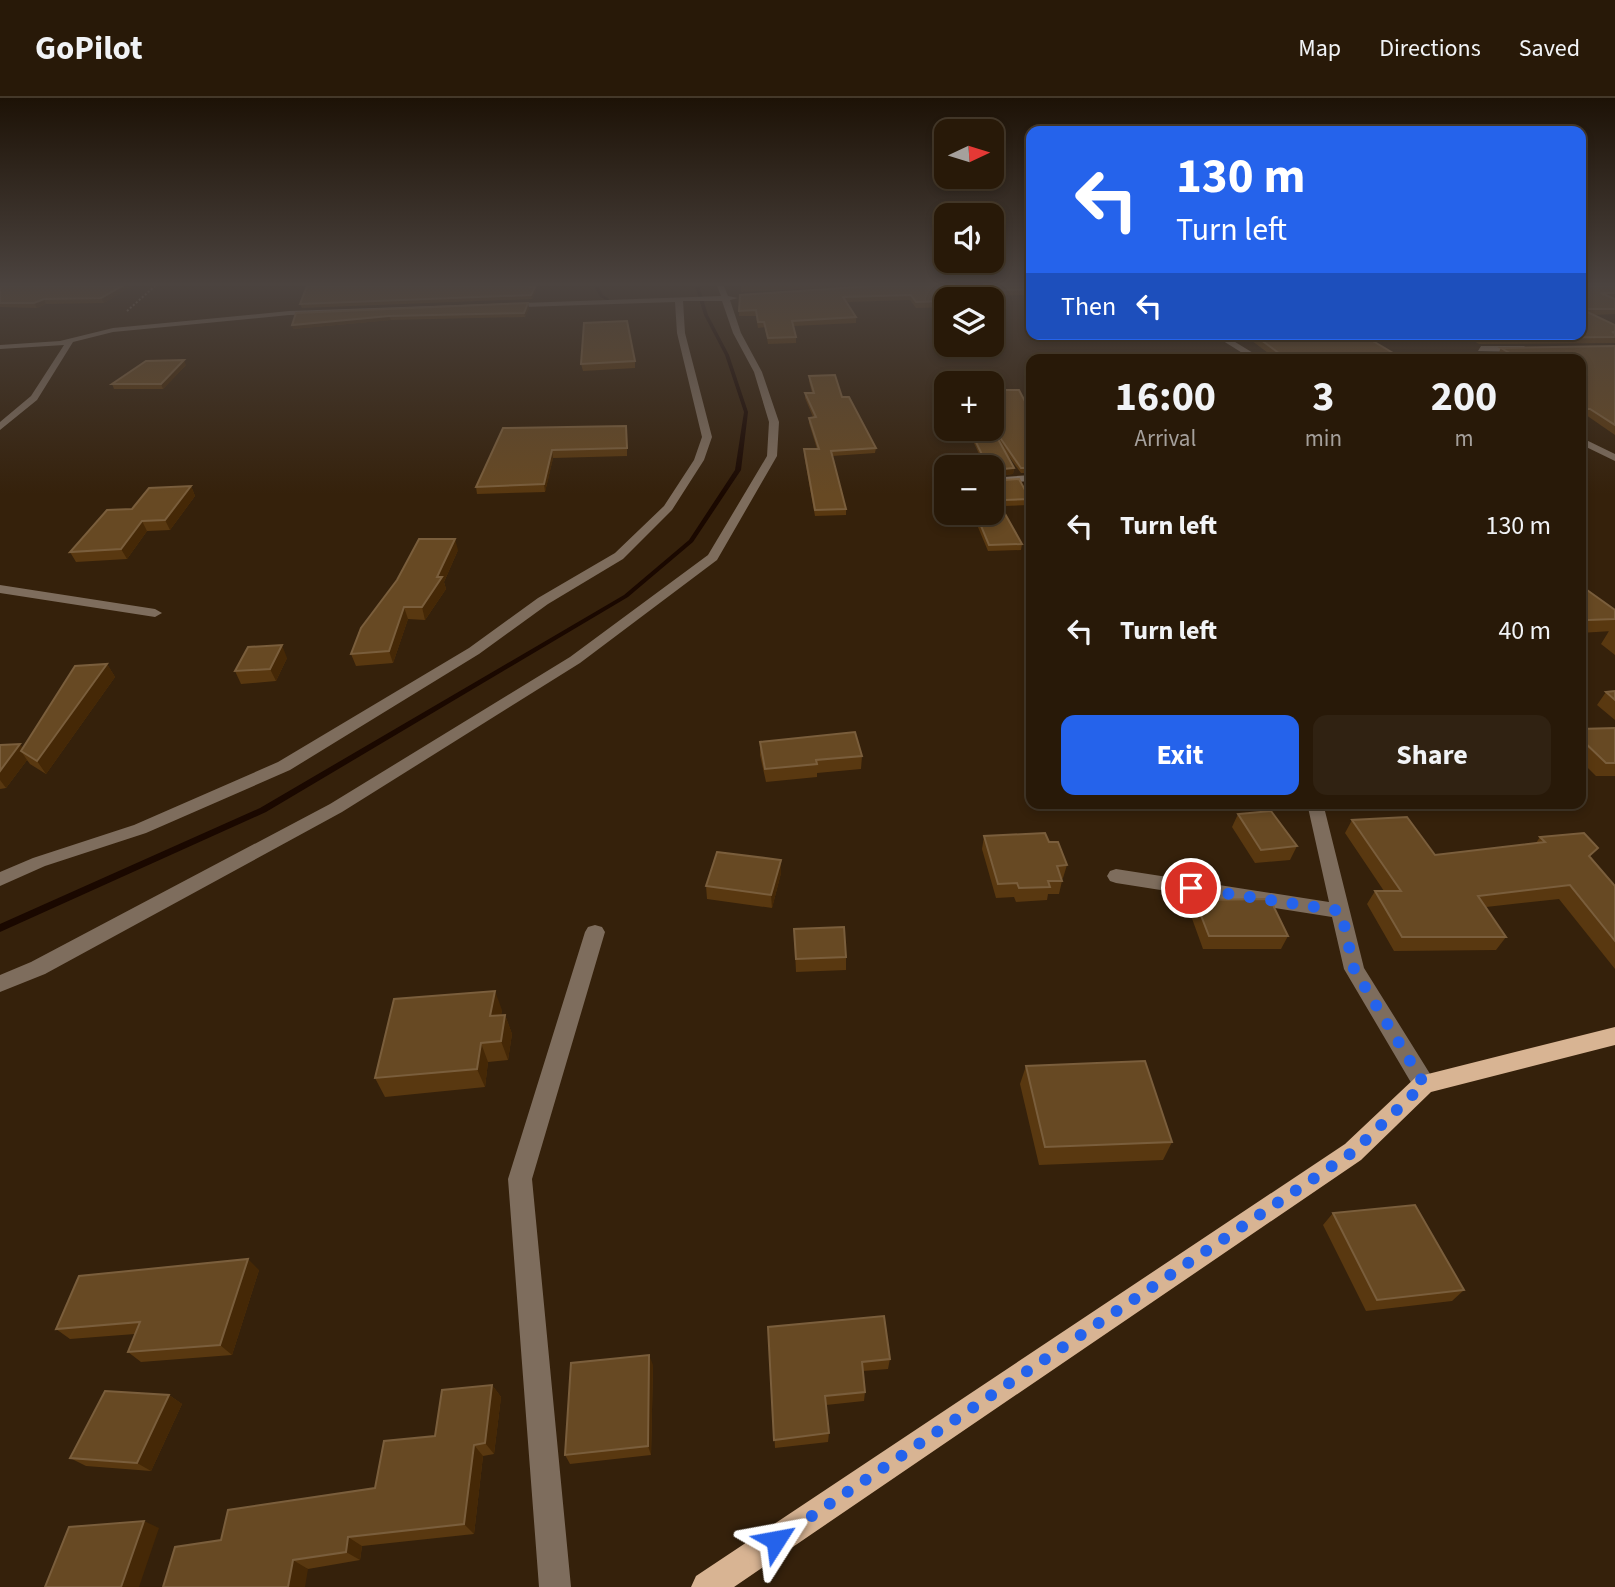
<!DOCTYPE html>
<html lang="en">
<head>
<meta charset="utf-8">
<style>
	:root { --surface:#281908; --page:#302212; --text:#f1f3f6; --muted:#a5a09c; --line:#443829; --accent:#2563eb }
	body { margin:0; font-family:"Source Sans 3",sans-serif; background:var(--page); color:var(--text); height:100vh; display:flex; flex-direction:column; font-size:26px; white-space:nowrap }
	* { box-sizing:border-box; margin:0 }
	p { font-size:23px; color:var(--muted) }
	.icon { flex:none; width:38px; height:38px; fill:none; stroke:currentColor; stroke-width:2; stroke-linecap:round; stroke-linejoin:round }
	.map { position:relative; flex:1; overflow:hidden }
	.drawer { position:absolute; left:1026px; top:256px; width:560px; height:455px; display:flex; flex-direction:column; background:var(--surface); border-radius:14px; box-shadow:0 4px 10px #0003,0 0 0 2px var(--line) }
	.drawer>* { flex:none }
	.hud { position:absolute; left:1026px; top:28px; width:560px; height:214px; border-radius:14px; box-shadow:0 4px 10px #0003,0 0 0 2px var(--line); background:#2563eb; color:#fff; overflow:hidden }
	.needle { width:46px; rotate:86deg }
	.buttons { position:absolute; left:934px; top:21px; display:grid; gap:14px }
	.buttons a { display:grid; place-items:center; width:70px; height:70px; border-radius:14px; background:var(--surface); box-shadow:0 4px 10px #0003,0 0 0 2px var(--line); font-size:35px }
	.pin { position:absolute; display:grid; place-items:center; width:60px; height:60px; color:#fff; margin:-30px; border:4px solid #fff; border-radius:50%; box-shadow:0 2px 7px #0007 }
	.me { position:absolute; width:77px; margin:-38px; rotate:56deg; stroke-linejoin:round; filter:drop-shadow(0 0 5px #0008) }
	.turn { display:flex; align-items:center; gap:24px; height:147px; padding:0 35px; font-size:32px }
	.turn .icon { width:91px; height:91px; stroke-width:2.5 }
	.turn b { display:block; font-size:49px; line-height:60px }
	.then { display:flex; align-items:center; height:66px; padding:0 35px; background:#0003; gap:14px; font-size:26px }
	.eta { display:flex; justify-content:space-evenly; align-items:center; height:119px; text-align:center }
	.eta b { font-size:42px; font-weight:700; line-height:49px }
	.button { display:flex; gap:14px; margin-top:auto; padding:14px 35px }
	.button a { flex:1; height:80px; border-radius:14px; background:var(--accent); color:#fff; font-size:28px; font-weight:700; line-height:80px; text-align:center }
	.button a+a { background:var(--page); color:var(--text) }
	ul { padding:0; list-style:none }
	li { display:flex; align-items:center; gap:21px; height:105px; padding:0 35px }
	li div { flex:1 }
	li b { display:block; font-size:26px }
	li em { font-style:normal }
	header { display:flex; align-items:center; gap:42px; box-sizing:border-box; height:98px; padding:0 35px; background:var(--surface); border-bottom:2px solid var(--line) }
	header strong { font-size:33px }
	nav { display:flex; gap:38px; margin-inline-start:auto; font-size:24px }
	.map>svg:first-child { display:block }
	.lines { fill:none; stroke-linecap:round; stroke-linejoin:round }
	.stream { fill:#1a0800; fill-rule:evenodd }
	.path { stroke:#876; stroke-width:2; stroke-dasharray:2 2; stroke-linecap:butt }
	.minor { fill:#7e6d5d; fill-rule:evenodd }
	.major { fill:#d8b493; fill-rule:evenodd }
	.wall { fill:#593810 }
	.shaded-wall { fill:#452806 }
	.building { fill:#674923; stroke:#7a5e3c; stroke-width:2 }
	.route { stroke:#2563eb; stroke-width:12; stroke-dasharray:0 21.6 }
</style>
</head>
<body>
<header>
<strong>GoPilot</strong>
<nav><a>Map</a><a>Directions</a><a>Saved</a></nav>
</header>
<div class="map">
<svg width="1615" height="1489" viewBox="0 0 1615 1489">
	<rect width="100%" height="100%" fill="#35210b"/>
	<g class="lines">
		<!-- stream -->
		<path class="stream" d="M594,188h4l5,9 6,4v2l-9,-4z
			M695,188h4l9,29 21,40 19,57 -7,58 -48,72 -65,55 -362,215 -266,120v-8l260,-116 364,-213 65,-55 46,-70 9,-58 -19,-57 -21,-40z"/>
		<!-- path -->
		<path class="path" d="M127,213l28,-25"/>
		<!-- minor -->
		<path class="minor" d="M717,188h7l4,10 10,2 -8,2 11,33 21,39 17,50 -2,34 -60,104 -137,103 -238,149 -297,162 -45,18v-17l31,-13 299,-158 240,-147 138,-102 59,-99 2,-34 -15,-50 -21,-39 -11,-32h-39l2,32 27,104 -8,23 -32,50 -49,49 -75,45 -69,50 -189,116 -144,63 -101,33 -45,20v-14l33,-14 101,-33 144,-63 191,-114 69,-50 77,-45 49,-47 30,-46 8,-23 -25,-104 -2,-31 -386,13 -176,17 -40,10 -36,58 -37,30v-8l31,-26 33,-51 -64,4v-4l60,-4 53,-13 176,-17 432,-15z
			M1212,236h10l41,25h-11z
			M1481,248h43l4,3 -4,3 -46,-1z
			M1580,339l35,17v7l-35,-17z
			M1031,377v6l-27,2 -5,-3 5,-3z
			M0,487l155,24 7,4 -7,4 -155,-24z
			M1307,705h16l41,165 68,109 3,7 -3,7 -8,3 -8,-3 -72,-122 -12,-52 -216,-34 -6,-2 -3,-5 3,-5 6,-2 213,33z
			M595,827l7,2 3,5 -73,247 39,408h-32l-31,-408 77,-247 3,-5z"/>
		<!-- major -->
		<path class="major" d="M1615,929v18l-184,47 -70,68 -627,427h-43l5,-11 649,-432 71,-67z"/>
	</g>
	<!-- wall -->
	<path class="wall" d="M0,188h132l-28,17 -58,1 -9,4 -37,-1z
		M741,188h121l-121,6z
		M873,188h158v9l-55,1v3h-29v8l-31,1 -6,-8 -63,2 9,15v6l-63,3 3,11v6l-28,1 -3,-17 -7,1 -2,-12h-17v-5z
		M1580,188h35v12h-2l2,1v15l-22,1 22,10v18l-136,1 -16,-10h117z
		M532,189h3l1,4 -4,8 -230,9 -2,-4z
		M529,210l-4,9 -134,3 -98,9 3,-16z
		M1243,236h118l32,19 -2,6h-115z
		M1615,248v89l-29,-20h-6v-56h-87l2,-4 3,-1 3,-6z
		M635,263v7l-52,3 -2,-7z
		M186,267l-23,24h-49l-2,-5z
		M809,278l33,21 34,51 -1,5 -43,3 14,53v6l-31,1 -11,-61v-6h13l-8,-26v-5l4,-1 -8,-19v-5h7l-3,-12z
		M992,292l39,21v62h-10l-19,-26 12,21 -1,6 -10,1 -3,2 30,22 -1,6 -25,1 -12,-24v-15h-7l-12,-26v-5l19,-7z
		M503,330l124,6v22l-74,2 -8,34 -68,2 -1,-7z
		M191,388l4,10 -25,34 -23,1 -20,28 -51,3 -6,-10z
		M976,416l46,30 -1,6 -33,1 -13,-31z
		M458,452l-14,32 2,7 -21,31 -17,-1 -15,44 -37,3 -5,-12z
		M1580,487l35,25v45l-14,-11 8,-13h3l-32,2z
		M287,560l-11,23 -35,3 -6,-13z
		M107,566l8,13 -69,97 -16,-10 -3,-4 -21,28 -6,1v-44l23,2z
		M1615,593v29l-18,-15 9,-13z
		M1615,630v48h-19l-16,-16v-31z
		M760,644l102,14 -1,13 -44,4v4l-51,5 -6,-27z
		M1238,716l59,32 -7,14 -35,3 -23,-36z
		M1352,722l83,35 101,-12 4,-6 51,20 24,29v83l-56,-70 -73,8 20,30 -10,13 -102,1 -27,-47 8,-13h9l-39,-58z
		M984,738l65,6 18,23 -4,13 -1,1v2l-3,13h-11l-1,6 -31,2 -2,-5 -18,1 -14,-49z
		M781,775l-9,35 -65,-9 -1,-13z
		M1195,802l93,36 -7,13h-78l-13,-36z
		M794,831l52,28v13l-50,2z
		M502,912l-1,5h4l7,19 -4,26 -20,2 -3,25 -100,10 -10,-19z
		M1026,968l146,76 -9,18 -124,5 -19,-81z
		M1333,1115l131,77 -12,11 -86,10 -43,-86z
		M259,1172l-27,85 -91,7 -13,-10 7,-18 -65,5 -14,-10z
		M768,1229l122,32 -2,10 -25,2 2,21 -1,9 -38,4 3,28 -1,9 -53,6z
		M653,1267l-2,90 -81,9 -5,-9z
		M492,1287l9,12 -7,57 -11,2 -9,78 -112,12 -2,14 -52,9 -87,-29 154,-52z
		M169,1297l13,9 -31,67 -65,-5 -16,-8z"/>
	<!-- shaded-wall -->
	<path class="shaded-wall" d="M122,188h10l-28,17 -3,-5z
		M535,189l1,4 -4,8 -1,-4z
		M44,201l2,5 -9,4 -3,-5z
		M528,205l1,5 -4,9 -1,-4z
		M389,218l2,4 -98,9 -1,-4z
		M184,262l2,5 -23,24 -2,-5z
		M552,352l1,8 -8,34 -1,-8z
		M1014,370l-1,6 -10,1 -6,6v-6l6,-6z
		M191,388l4,10 -25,34 -5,-10z
		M142,423l5,10 -20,28 -6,-10z
		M455,441l3,11 -14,32 2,7 -21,31 -3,-13z
		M404,509l4,12 -15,44 -4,-12z
		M282,547l5,13 -11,23 -6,-12z
		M107,566l8,13 -69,97 -9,-13z
		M20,646l9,12 -8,-5 6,9 -21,28 -6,-8v-9z
		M781,762v13l-9,35 -1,-13z
		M495,893l7,19 -4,25 -8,-19z
		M505,917l7,19 -4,26 -7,-19z
		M481,945l7,19 -3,25 -8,-18z
		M248,1161l11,11 -27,85 -12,-10z
		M649,1257l4,10 -2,90 -3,-9z
		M492,1287l9,12 -7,57 -9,-11z
		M169,1297l13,9 -31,67 -14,-8z
		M474,1347l9,11 -9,78 -10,-10z
		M144,1423l15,7 -20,59h-18z
		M348,1439l14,9 -2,14 -14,-8z
		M293,1462l15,9 -3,18h-17z"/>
	<!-- building -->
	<path class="building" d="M0,188h122l-21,12 -57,1 -10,4h-34z
		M307,188h222v1h6l-4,8 -231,9z
		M872,188h159v3l-59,2 5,6h-14l2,2h-18v2l-31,1 -5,-7 -68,2 13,20 -64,4 4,16 -28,1 -4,-16h-6l-2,-12 -17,1 1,-16z
		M1580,188h35v7h-14l14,6v10h-34l34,16v7h-3l3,1v4l-133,1 -6,-4h104z
		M528,205l-4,10 -135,3 -97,9 4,-12z
		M627,223l8,40 -54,3 3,-41z
		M1253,236h108l32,19 -113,1z
		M1615,248v79l-25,-16h-10v-50h-79l-6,-4h18l-12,-7z
		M184,262l-23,24h-49l34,-23z
		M835,277l7,22h7l27,51 -45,3 15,58 -31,1 -11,-61h15l-10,-31 7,-1 -11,-24h9l-5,-17z
		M992,292h27l11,21h1v57h-10l-29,-42z
		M626,328l1,22 -75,2 -8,34 -68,3 27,-59z
		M992,330l22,40 -11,1 -6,6 8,5 14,-1 11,20 -26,1 -12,-25v-8h-4l-15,-31z
		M191,388l-26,34 -23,1 -21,28 -51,3 37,-42 25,-1 17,-21z
		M1004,414l18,32 -33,1 -13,-31z
		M419,441h36l-18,38h5l-20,30h-18l-15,44 -38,3 10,-26 36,-48z
		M1580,487l35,25v9l-27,1 -8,-6z
		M282,547l-12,24 -35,2 13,-24z
		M107,566l-70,97 -16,-10 54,-85z
		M1615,593v9l-9,-8z
		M1615,630v35h-9l-26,-25v-9z
		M855,634l7,24 -46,4 1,4 -52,5 -5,-27z
		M20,646l-20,27v-26z
		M1271,713l26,35 -36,4 -23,-36z
		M1407,719l28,38 110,-13 -5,-5 44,-4 14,15 -9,8 26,30v55l-45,-56 -92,11 28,41h-104l-27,-46h26l-49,-71z
		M1045,735l4,9h9l9,23 -10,1 5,15h-14l2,6 -31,1 -2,-5 -19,1 -14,-48z
		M717,754l64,8 -10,35 -65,-9z
		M1270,801l18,37h-79l-14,-36z
		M844,829l2,30 -50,2 -2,-30z
		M495,893l-5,25 15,-1 -4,26 -20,2 -4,26 -102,9 19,-79z
		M1145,963l27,81 -127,5 -19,-81z
		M1415,1107l49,85 -87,10 -44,-87z
		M248,1161l-28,86 -92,7 12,-30 -84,7 23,-53z
		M884,1218l6,43 -28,3 3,30 -40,4 4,37 -55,7 -6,-113z
		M649,1257l-1,91 -83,9 6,-92z
		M492,1287l-7,58 -11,2 -10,79 -116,13 -2,15 -53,8 -5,27h-125l12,-40 46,-7 7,-30 147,-22 9,-47 51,-5 7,-46z
		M105,1293l64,4 -32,68 -67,-5z
		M144,1423l-23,66h-76l24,-60z"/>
	<!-- sky -->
	<linearGradient id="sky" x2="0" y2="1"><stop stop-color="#1d1206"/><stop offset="0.47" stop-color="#4b433f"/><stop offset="1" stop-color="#4b433f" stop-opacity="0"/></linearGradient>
	<rect width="1615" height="396" fill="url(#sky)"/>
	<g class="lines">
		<!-- route -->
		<path class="route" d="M776,1442l577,-388 71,-68 -70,-115 -13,-58 -150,-23"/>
	</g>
</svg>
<div class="buttons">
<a><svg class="needle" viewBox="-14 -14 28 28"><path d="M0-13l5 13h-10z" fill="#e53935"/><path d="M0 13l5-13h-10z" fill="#a5a09c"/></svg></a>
<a><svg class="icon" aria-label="sound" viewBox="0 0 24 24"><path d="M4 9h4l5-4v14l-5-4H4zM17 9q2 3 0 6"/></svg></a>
<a><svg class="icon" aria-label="layers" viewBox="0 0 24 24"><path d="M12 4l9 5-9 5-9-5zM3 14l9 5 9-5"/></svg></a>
<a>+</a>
<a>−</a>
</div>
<div class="pin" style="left:1191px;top:790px;background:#d93025"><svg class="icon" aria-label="arrive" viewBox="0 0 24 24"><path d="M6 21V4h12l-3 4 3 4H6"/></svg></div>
<svg class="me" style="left:776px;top:1442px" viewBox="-20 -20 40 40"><path d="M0-17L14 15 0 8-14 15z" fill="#2563eb" stroke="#fff" stroke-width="4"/></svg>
<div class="hud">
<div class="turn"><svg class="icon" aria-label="left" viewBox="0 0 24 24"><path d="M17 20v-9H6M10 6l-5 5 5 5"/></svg><div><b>130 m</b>Turn left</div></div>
<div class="then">Then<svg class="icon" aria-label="left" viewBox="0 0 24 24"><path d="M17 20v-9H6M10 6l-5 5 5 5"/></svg></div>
</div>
<section class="drawer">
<div class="eta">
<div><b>16:00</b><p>Arrival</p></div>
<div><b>3</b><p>min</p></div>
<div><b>200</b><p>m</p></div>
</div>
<ul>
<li><svg class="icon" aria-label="left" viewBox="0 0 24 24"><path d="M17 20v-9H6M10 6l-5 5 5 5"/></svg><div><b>Turn left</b></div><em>130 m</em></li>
<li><svg class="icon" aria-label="left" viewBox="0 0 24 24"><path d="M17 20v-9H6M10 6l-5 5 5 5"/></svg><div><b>Turn left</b></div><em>40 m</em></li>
</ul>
<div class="button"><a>Exit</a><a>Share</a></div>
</section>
</div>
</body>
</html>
